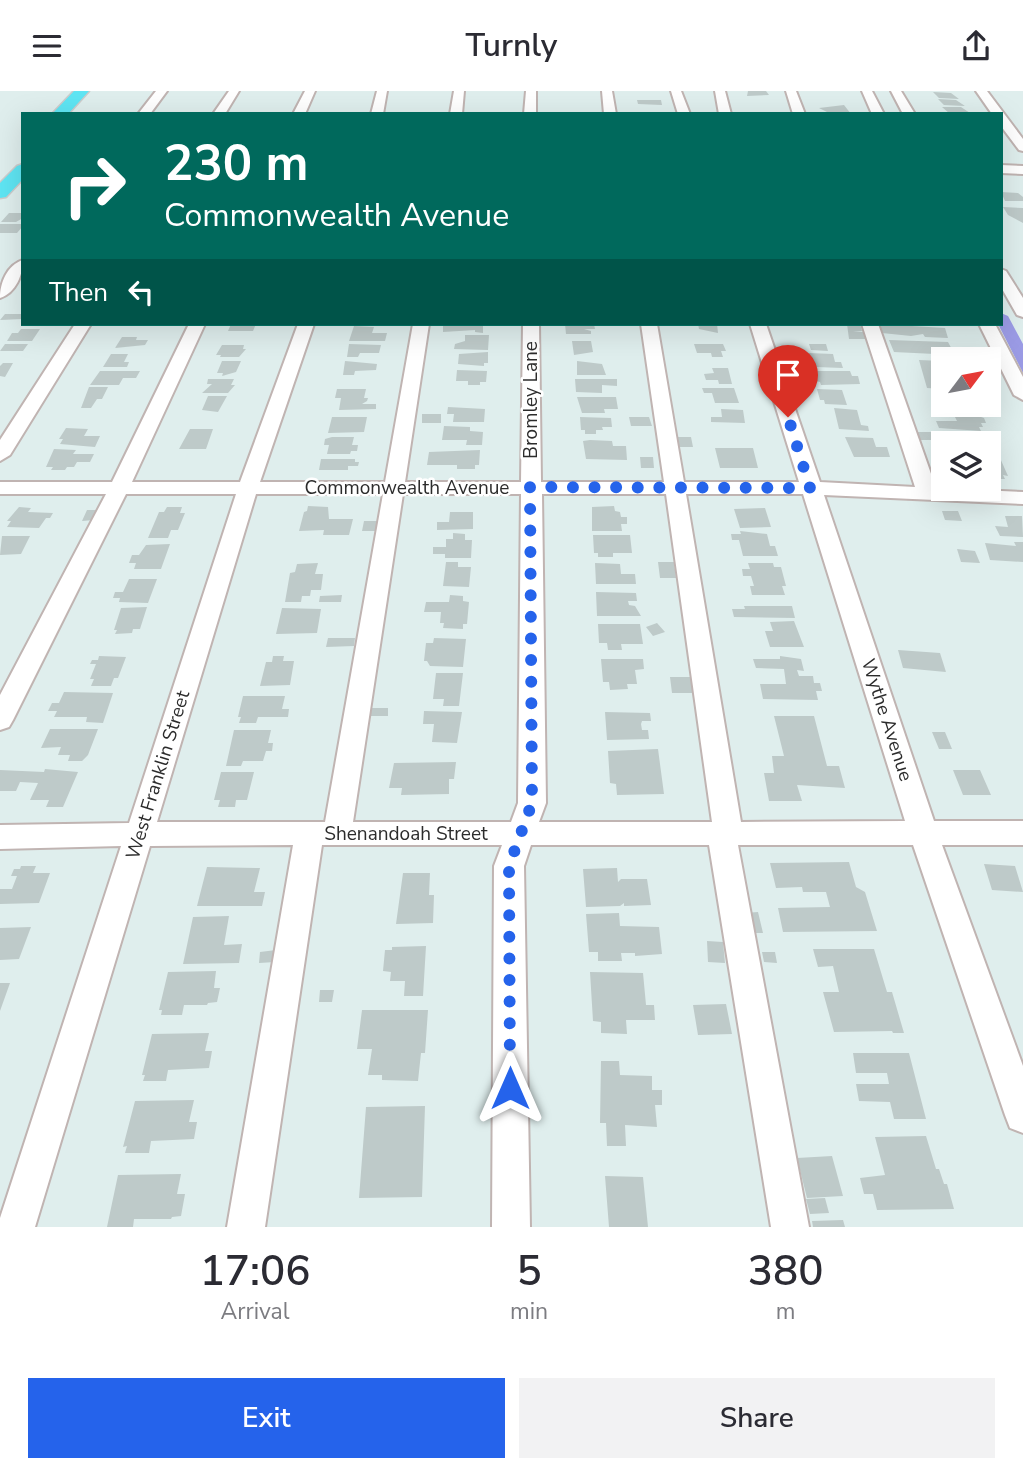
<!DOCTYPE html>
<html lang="en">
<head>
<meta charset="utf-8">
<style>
	:root { --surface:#fff; --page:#f2f2f3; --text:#2b2b33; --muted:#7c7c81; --accent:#2563eb }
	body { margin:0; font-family:"Nunito Sans",sans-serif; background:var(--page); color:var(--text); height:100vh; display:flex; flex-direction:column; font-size:26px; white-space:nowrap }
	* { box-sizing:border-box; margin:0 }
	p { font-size:23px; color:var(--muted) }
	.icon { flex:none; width:38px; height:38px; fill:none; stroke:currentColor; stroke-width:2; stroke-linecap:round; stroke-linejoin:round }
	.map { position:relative; height:1136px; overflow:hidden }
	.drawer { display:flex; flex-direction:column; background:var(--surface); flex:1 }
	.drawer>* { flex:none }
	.top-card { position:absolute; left:21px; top:21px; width:982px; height:214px; border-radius:0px; box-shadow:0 7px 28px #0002; background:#00695c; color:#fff; overflow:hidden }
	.needle { width:46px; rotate:58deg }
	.buttons { position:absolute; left:931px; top:256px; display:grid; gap:14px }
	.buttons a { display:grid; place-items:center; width:70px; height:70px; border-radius:0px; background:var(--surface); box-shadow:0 7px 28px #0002; font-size:35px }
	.pin { position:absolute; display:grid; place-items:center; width:60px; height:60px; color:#fff; margin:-72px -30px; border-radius:50% 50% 50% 0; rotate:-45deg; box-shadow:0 0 7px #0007 }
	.pin .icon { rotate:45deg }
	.me { position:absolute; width:77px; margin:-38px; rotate:0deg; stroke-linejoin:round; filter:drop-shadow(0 0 5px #0008) }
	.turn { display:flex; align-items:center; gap:24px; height:147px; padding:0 28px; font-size:32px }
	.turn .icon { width:91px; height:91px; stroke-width:2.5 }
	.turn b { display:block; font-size:49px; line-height:60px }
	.then { display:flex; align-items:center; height:66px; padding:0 28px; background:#0003; gap:14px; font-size:26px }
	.eta { display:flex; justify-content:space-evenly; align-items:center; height:119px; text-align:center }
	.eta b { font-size:42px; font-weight:600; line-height:49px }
	.cta { display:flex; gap:14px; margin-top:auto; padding:14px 28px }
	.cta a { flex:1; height:80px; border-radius:0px; background:var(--accent); color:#fff; font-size:28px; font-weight:600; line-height:80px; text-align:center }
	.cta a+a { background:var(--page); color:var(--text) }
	header { display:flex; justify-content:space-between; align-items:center; height:91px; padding:0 28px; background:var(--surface); font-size:32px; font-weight:600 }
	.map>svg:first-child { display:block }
	.green { fill:#9b9be5 }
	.building { fill:#becac9 }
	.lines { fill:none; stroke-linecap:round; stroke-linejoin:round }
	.minor-casing { stroke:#c0b4b2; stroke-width:4 }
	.major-casing { stroke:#ccc; stroke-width:3 }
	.minor { fill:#fff; fill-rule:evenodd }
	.major { fill:#5fe5f3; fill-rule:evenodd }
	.route { stroke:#2563eb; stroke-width:12; stroke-dasharray:0 21.6 }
	.labels { text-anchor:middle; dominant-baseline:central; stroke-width:5; stroke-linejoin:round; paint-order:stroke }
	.street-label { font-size:19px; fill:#2c2c2c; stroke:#fff }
</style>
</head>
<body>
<header><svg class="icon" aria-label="menu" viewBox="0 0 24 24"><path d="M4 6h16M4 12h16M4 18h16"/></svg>Turnly<svg class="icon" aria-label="share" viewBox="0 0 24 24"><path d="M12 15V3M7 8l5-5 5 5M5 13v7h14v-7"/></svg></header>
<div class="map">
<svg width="1023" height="1136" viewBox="0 0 1023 1136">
	<rect width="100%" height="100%" fill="#dfeeed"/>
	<!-- green -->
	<path class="green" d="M1001,222l7,3 15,28v29l-25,-49h3z"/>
	<!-- building -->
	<path class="building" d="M748,0h18l3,4 -22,1z
		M933,1l18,1 8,6 -20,-1z
		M938,8l18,1 9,6 -21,-1z
		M637,9h24l1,5 -24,-1z
		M844,14l7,9h-20l-12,-6z
		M942,16h19l9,6h-21z
		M1001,101l17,1 5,4v4h-18z
		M1003,116l20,1v15l-15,-8z
		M9,122h14v5l-7,4h-15z
		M0,133h23v2l-6,7h-17z
		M5,223h18v5l-23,1z
		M231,233h25l-3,7h-25z
		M443,233h40v9l-8,-1v-2l-32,2z
		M565,233h29l1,5h-11l7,2v3h-25z
		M698,233h19l1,9 -19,-4z
		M847,233h13l2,7 -9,1h11l3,7h-18z
		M879,233l66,4 3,10 -23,-1 -2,-3 -12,2 -29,-3z
		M354,235l20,1 -2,6h15l-2,8h-36z
		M21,238h19l-8,12h-25l5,-8h6z
		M465,244h24l-1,15 -34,-1 1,-5 10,-3z
		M122,246h15l-1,3h12l-3,5 -30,3z
		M889,249l59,2 7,13 -61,-3z
		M572,250h19l2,11 -19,3z
		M5,253h23l-5,7h-23z
		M349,253l32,1 -2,8h-19l-2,4h-11z
		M694,253h29l3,7h-5l2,6h-11l-1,-4h-14z
		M809,253h17l2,7 -17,-1z
		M222,254h22l-1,4h3l-7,8h-19l1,-2h-5z
		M488,261v11h-4v3l-26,-2 1,-10z
		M809,262l24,1 2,8h6l2,6 -27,-1 -1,-3h-4z
		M111,263h17l-4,8h5l-2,5h-24z
		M919,269l24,1v28l-16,-1z
		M222,270h19l-5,11 -14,4 1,-3h-6z
		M345,270l32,3 -1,6 -21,1 -1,4h-11z
		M577,270l25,3 4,11h-29z
		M3,272h10l-8,14 -5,-1v-10z
		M712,277h16l4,16h-13l-1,-4h-12l-2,-6 10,-1z
		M457,279l30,1 -1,11h-6v3h-12v-4h-12z
		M100,280h40l-4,7h-13l-4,7h-29z
		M813,280h37l2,5h6l2,8 -39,1 -1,-3 -4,-1z
		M208,288h26l-3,6h4l-7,8h-26l10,-9h-5z
		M575,288h42v7l-15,-1v8l-26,-1z
		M89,296h19l-6,12h-5l-6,9h-10z
		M702,297h32l5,15h-24l-3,-10h-8z
		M337,298h29l-2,9h4l-1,3 -5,3h14v5l-37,1 2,-12h-6z
		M817,298l25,1 5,15 -22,-1 -1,-4h-4z
		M208,305h19l-9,16 -16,-2z
		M577,306h39l2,12h-14l1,4h-23z
		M944,313h32l4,8 -24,-2 -10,-2z
		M448,316l37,2 -1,13h-31l1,-8h-7z
		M834,317l23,2 4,15 7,1 1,5 -30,-2z
		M721,318l22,1 2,13 -34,-1v-5h11z
		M422,323h19v9h-19z
		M954,324l24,1 6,2 2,5h-5l2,4h-4l2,4 -42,-3 -3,-7h21z
		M332,326h35l-3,15 -36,1z
		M580,326l31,1 1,9h-10l1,3h-7v4h-11v-4h-4z
		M629,326h20l3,9h-21z
		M444,335l26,1v4l13,1 -1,13h-16l1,-5h-25z
		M66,337l22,1 -4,7h16l-5,11 -35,-3 3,-5h-4z
		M190,338h23l-7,20h-27z
		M916,341h16l3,8h-15z
		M962,343l23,1 8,2 3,6h-6l3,5h-4v-5h-24z
		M332,346h22l-2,8h6l-1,6h-6l-1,3h-23l2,-9h-5l1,-6z
		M672,346h19l2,10h-20z
		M845,346l28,1 3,9h11l3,10h-36z
		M590,349l22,1 1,5h13l1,14 -41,-1 -3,-18z
		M715,357h38l5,20h-38z
		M54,358l22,1 -3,4h21l-4,8h-13l-3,5h-7l-2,3h-14l2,-3h-7z
		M480,359l-1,15h-4v4h-18v-4h-30l2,-13z
		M640,366h13l1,11h-13z
		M989,367h11l8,18 -5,-1 2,4h-16z
		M321,368h34v3h4l-1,4h-10v4h-29z
		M308,415l20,1 1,12h24l-4,16h-26l1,-5 -25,1 5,-19 3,-1z
		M614,415l1,5 5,1 1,5h6v7h-6l1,7h-30v-24z
		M19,416l12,1 -3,4 25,1 -3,5h-4l-7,10 -32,-1 4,-6h-4z
		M167,416h15l-2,6h5l-7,17h-7l-3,8h-20l11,-26h5z
		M765,417l6,19 -31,1 -6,-19z
		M87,419h12l-5,10 -12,1z
		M942,420h16l4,10 -17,-1z
		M450,421h23v17l-36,1v-8h12z
		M1005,425h17l1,21 -23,-1 -5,-10 13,1z
		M364,430h14l-2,10h-14z
		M740,440l27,3 3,12h5l3,10h-35l-4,-16h-7l-1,-6h10z
		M453,442l12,1v6h7l-1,18h-26v-4h-12v-7h13v-8h7z
		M593,444h37l2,18h-19v4h-15v-4h-4z
		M2,445h28l-9,18 -21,1z
		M1014,451h9v20l-33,-2 -5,-17 31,3z
		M170,453l-9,25h-27l2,-6h-7l3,-8h7l7,-10z
		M957,458l18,2 5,12 -19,-1z
		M446,471h12v5h13l-2,20 -26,-1z
		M658,471h16l2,16h-16z
		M318,472l-3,11h8l-2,16h-10l-1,6h-8l-1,6h-16l5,-29 5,-1 2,-8z
		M595,472l25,1 1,10h14l1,10h-40z
		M748,472h25l1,4h7l5,19h-4l3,9h-33l-2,-9h4l-3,-10h-8l-1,-7h8z
		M129,488h28l-9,24 -29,-1 1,-4h-7l2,-6h8z
		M596,501l40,1 1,8h-9l1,4 6,1 6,10h-44z
		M342,504l-1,7h-22l1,-6z
		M450,504l13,1v5l6,1 -2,22h-4v5l-20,-1 1,-5h-4l1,-11h-17l2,-10h23z
		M744,515h48l3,12 -61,-1 -2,-8h13z
		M147,516l-7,22h-7l-1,4 -17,1 2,-4h-3l7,-22z
		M282,517l39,1 -4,24 -41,1z
		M794,530l10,26h-34l-5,-16h8l-3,-9z
		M657,532l8,9 -12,4 -7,-9z
		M598,533h42l3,20h-22l1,6h-14l-1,-7h-8z
		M328,547h27l-1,8 -28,1z
		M434,547l32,1 -3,28 -33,-1 -3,-5h-3l2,-18h7z
		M898,559l42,3 6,19 -43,-4z
		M99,565l27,1 -8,21h-4l-3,8h-20l3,-7h-4l6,-15h-6l2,-4h6z
		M273,565h11l-1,5h11l-4,24 -30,1 6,-24h6z
		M780,565l21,3 3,12 -7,-1 2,6h14l1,7h6l2,8h-6l2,9 -55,-1 -3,-15h26l-2,-15 -28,-1 -3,-9h27z
		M601,568h42l1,10 -9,1 2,14h-10l1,5 -18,1 -1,-8h-6z
		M436,582h27l-4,33h-16l1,-7h-11z
		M670,586h21l3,16h-22z
		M64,601l49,1 -10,30 -17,-1 1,-5h-33l3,-6h-9l4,-8h7z
		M243,605h42l-3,13h7l-1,8h-30l-2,6h-17l2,-6h-3z
		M370,617h18v8h-19z
		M424,620l38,1 -5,31 -25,-1 2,-18h-11z
		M605,621l45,1 1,8h-9l-1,3 1,6h6l1,9 -42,1z
		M774,625h40l13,50h12l6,22 -48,-3 5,16h-33l-5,-28h10l-2,-17h12z
		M50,638h48l-10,26 -6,6h-14l2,-6h-12l3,-8 -20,1z
		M234,639h37l-3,13h5l-1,8h-6l-3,10h-20l-2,5h-15z
		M932,641h13l7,17h-13z
		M658,658l6,45 -47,1 -1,-11 -6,-1 -2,-32z
		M456,671l-2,17h-5v15l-48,1 1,-7h-13l5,-25z
		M45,678l33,3 -15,35h-17l3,-7h-19l8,-17 -18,-1 -4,9h-16v-21l44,2z
		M953,679h27l11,25h-28z
		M221,681h33l-7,28h-11l-1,7h-17l2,-7h-6z
		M849,771l7,25 9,5 12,39 -94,1 -5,-24 52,-1 -4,-15h-23l-1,-5 -26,1 -6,-25z
		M984,773l31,2 8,26 -31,-2z
		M21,775h15l-3,7h17l-11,30 -39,1v-15h12l5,-13h-6l3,-7h6z
		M207,776l53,1 -6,24h11l-3,14h-65z
		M617,777l1,14 3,-3h26l4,26 -27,1v-3l-4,3 -34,1 -3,-38z
		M403,782h27l-1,22h5l-1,28 -37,1z
		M758,821l5,21h-13l-5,-20z
		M619,822l1,13 39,1 3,27 -27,2v-3h-14l1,8h-24v-9h-9l-3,-38z
		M229,825l-5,29 18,-1 -3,19 -56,1 10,-47z
		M31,836l-12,32 -19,1v-32z
		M707,850l16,1 2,21 -17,-1z
		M426,855l-3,50h-19l1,-15h-15l1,-9 -8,-1 2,-21h7v-3z
		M813,858h61l13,43h5l12,41h-11l-1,-2 -58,1 -11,-40h16l-6,-26 -15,1z
		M276,859l-1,12 -16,1 1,-11z
		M762,861h13l2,11 -13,-1z
		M216,880l-2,17h6l-3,14 -9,1 -1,2h-23l-2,10h-21l1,-5h-3l9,-38z
		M590,881l53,1 3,32h8l1,15h-29l1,14 -26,-1v-11l-8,-1z
		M0,892h10l-10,28z
		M320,899h14l-2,12h-13z
		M726,913l6,30 -34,1 -5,-30z
		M362,919h66l-3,43h-4l-3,28 -36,-1v-5h-14l4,-26h-15z
		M209,942l-4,18h7l-3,17 -41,2 -2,11h-23l2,-6h-3l10,-41z
		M853,962h56l17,66h-32l-4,-17 -31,-1 -3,-17h33l-2,-11h-31z
		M601,970h18l1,14 32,1v14h10v15h-7l2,22 -32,-2 1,21h-19l-1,-23h-6z
		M194,1009l-5,22h8l-3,17 -43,2 -2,12h-24l2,-7 -4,1 12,-46z
		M425,1015l-3,91 -63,1 7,-91z
		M926,1045l10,33h3l5,15h3l7,25 -77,1 -4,-16h-9l-4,-16 25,-3 -10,-38z
		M832,1065l11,40 -36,2 -10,-40z
		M181,1083l-4,20h8l-4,22 -9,1 -1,2h-37l-1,8h-26l11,-52z
		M605,1085l38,1 5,50h-39z
		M825,1107l4,15 -19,1 -4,-15z
		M843,1129l2,7h-32l-1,-6z"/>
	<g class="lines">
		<defs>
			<path id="minor" d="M156,0h11l-17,23h-12z
				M229,0h10l-14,23h-12z
				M305,0h10l-10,23h-12z
				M377,0h10l-4,23h-12z
				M454,0h10l-2,23h-12z
				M526,0h10v23h-12z
				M602,0h10l4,23h-12z
				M671,0h10l9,23h-12z
				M715,0h10l6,23h-12z
				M786,0h10l9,23h-12z
				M862,0h10l12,23h-12z
				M891,0h10l14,23h-12z
				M976,0h11l36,48v12l-4,-1 -18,-24v-12h-9z
				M1001,74l22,1v8l-22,-1z
				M23,169c0,14 -7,33 -23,38 0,-15 7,-33 23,-38z
				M1001,178l5,2 17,27v19l-6,-2 -16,-28z
				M75,233h16l-81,131 -10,6v-21z
				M189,233h16l-73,158h108l58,-158h16l-54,158h125l28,-158h16l-24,158h116l2,-158h16l2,158h123l-23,-158h16l27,158h115l-49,-158h16l54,158 95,5 -53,-163h16l58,164 87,4v12l-199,-9 110,326h89v24h-81l81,221v67l-13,-5 -5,-13 -92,-270h-175l71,382h-38l-62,-382h-178l-7,21 6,361h-38l2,-361 8,-21h-180l-57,382h-38l66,-382 -143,1 -115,381h-35v-9l121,-372 -121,3v-24l129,-2 107,-329h-110l-113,226 -4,7 -9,3v-35l106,-201h-106v-12h112zM256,403h127l-58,328h-168zM403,403h118l-3,309 -7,19h-158zM542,403h124l46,328h-173l7,-19zM686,403h117l102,327 -164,1z
				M979,233h16l28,53v23l-9,-5z"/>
			<path id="major" d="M74,0h15l-21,23h-16z
				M23,73v15l-17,18 -6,1v-15l17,-17z"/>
		</defs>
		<!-- minor casing -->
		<use href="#minor" class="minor-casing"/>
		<!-- major casing -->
		<use href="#major" class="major-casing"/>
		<!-- minor -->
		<use href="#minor" class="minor"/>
		<!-- major -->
		<use href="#major" class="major"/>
	</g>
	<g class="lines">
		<!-- route -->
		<path class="route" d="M510,997l-1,-222 23,-63 -2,-316 280,1 -22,-71"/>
	</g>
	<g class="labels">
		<!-- street labels -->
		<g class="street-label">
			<text transform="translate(531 309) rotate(-90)">Bromley Lane</text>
			<text x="407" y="397">Commonwealth Avenue</text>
			<text transform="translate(887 629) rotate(72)">Wythe Avenue</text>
			<text transform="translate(158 684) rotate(-73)">West Franklin Street</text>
			<text x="406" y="743">Shenandoah Street</text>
		</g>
	</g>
</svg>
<div class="buttons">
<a><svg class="needle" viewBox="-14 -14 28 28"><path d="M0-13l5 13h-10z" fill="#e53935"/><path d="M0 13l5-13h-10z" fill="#7c7c81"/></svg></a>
<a><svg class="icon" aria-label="layers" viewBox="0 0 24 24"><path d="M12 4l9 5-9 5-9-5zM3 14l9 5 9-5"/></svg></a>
</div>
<div class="pin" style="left:788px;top:326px;background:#d93025"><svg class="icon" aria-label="arrive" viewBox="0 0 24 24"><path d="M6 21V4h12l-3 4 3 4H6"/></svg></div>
<svg class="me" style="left:510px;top:997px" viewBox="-20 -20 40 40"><path d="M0-17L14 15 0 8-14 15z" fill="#2563eb" stroke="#fff" stroke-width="4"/></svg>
<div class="top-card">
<div class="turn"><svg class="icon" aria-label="right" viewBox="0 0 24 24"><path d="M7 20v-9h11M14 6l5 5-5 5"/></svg><div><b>230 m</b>Commonwealth Avenue</div></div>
<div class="then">Then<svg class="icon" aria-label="left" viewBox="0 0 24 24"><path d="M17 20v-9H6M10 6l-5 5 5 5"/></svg></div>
</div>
</div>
<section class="drawer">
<div class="eta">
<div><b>17:06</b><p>Arrival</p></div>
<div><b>5</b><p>min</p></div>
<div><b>380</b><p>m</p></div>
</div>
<div class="cta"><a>Exit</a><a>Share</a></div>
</section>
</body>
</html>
